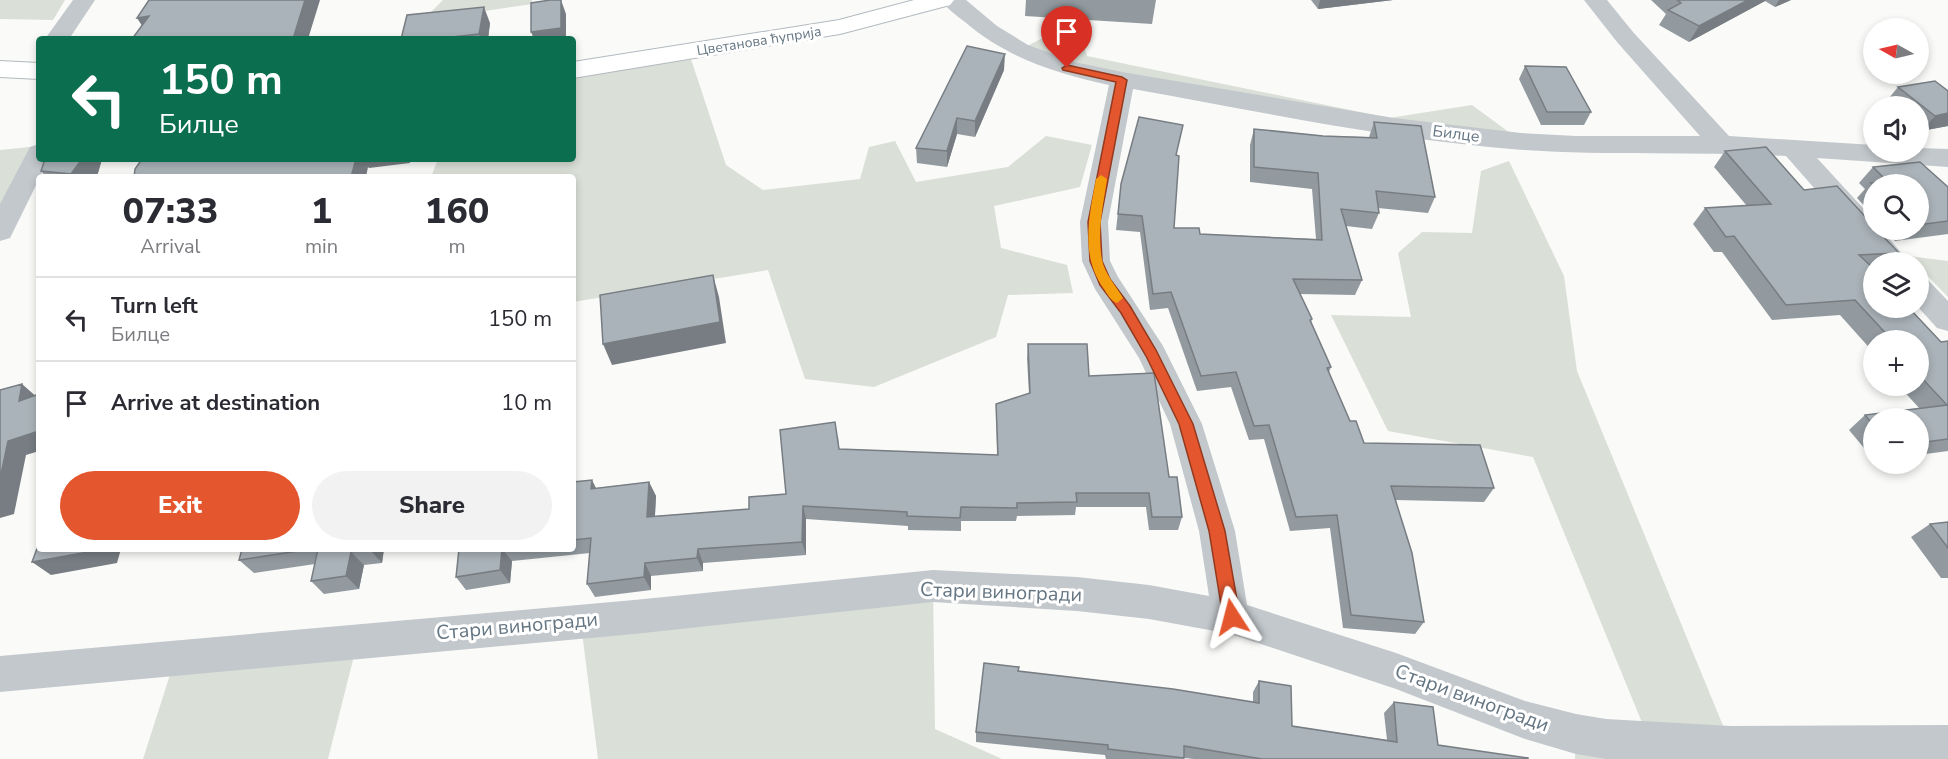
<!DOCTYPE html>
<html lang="en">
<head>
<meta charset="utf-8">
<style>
	:root { --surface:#fff; --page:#f2f2f3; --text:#2b2b33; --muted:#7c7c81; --line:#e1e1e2; --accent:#e4572e }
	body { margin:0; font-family:"Nunito Sans",sans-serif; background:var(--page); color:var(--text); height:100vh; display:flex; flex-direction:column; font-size:22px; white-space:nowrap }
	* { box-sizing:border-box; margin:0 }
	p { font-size:20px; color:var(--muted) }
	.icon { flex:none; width:33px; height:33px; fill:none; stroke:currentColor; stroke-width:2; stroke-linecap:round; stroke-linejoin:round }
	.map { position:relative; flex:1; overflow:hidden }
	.side { position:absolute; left:36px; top:174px; width:540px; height:378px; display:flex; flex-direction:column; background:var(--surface); border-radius:6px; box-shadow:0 3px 9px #0003 }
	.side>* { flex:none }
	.banner { position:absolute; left:36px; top:36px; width:540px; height:126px; border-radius:6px; box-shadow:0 3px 9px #0003; background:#0b6e4f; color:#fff; overflow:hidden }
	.needle { width:39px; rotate:278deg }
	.tools { position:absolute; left:1863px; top:18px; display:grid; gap:12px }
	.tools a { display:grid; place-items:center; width:66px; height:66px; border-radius:50%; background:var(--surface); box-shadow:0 3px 9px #0003; font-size:30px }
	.pin { position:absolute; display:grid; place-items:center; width:51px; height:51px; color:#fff; margin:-62px -26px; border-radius:50% 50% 50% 0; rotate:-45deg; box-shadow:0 0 6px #0007 }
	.pin .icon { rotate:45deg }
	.me { position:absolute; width:66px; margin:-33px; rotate:351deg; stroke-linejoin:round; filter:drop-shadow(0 0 4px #0008) }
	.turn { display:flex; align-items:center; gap:21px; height:126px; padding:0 24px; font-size:27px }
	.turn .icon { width:78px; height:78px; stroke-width:2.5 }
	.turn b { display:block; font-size:42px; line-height:51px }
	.eta { display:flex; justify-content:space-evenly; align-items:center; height:102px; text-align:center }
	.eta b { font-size:36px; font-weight:800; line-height:42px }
	.button { display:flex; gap:12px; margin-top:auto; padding:12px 24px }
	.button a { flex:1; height:69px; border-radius:36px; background:var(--accent); color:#fff; font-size:24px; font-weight:800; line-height:69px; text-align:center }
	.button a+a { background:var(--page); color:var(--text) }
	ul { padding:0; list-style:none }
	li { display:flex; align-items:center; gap:18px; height:84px; padding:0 24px; border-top:2px solid var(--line) }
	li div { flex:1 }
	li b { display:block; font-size:22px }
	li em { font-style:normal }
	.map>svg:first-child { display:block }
	.green { fill:#dadfd7 }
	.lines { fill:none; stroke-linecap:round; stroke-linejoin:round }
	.secondary-casing { stroke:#b3babf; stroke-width:2 }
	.street { fill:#c3c8cc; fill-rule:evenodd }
	.secondary { fill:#fff; fill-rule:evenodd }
	.wall { fill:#929a9f }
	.shaded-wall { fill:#777d82 }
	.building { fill:#aab3b9; stroke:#777d82; stroke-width:1.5 }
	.route { fill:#e4572e; stroke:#94391e; stroke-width:1.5 }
	.slow { fill:#f59e0b }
	.labels { text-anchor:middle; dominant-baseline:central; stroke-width:6; stroke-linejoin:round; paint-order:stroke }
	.far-street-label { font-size:14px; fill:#657683; stroke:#fff }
	.street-label { font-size:16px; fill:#657683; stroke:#fff }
	.near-street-label { font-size:20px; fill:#657683; stroke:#fff }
</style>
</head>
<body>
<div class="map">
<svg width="1948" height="759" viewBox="0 0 1948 759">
	<rect width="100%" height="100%" fill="#fafaf8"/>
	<!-- green -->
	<path class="green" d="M0,0h65l-12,20 -53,-1z
		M443,0h89v4l-109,16z
		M1076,20l11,36 302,62 83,-13 49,36 -399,-61 -102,-30z
		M689,53l37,112 37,25 97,-11 9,-32 26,-6 21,41 92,-15 38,-31 46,9 -12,42 -86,19 7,42 66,17 6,28 -65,2 -12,42 -122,50 -69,-8 -37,-109 -195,32v-125h-142l7,-18h135v-89z
		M39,146l-39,85v-81z
		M1509,161l55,115 13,95 154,374 217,14h-373l1,-25 74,8 -117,-285 -145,-26 -57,-116 80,2 -13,-64 24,-21 50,1 9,-62z
		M1908,256l40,5v36l-29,-30 -1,-5h-3z
		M933,586l2,143 67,30h-404l-16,-127z
		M358,640l-30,119h-185l33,-103z"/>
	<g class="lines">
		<defs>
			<path id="secondary" d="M914,0h40l-4,5 -110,29 -267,44v-16l266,-42z
				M0,61l39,2v16l-39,-2z"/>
		</defs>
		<!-- secondary casing -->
		<use href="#secondary" class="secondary-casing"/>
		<!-- street -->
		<path class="street" d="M73,0h22l-26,39h-24z
			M941,0h25l31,26 31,19 46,17 48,10 272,46 127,15 55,3h124l-83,-94 -33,-42h23l26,32 96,104 145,9v7h44v-4l30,1v18l-131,-9 57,62v10h8l27,32h-30l-93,-106c-88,-5 -176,0 -263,-6 -131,-10 -261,-38 -390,-61l-25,133 2,39 8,16 45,69 39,78 33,107 12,74 149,48 129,48 51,13 30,5 125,7 217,-1v34h-342l-30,-5 -51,-15 -129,-50 -165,-55 -82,-15 -72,-8 -144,-9 -299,32 -634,58v-36l634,-56 299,-30 144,7 72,8 60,11 -10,-65 -29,-107 -31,-66 -44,-69 -13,-28 -2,-39 29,-137c-54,-12 -102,-27 -144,-63 -9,-7 -18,-13 -24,-22z
			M39,144v15h10l-39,79 -10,3v-37l30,-57z
			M1918,277l10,3 20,21v30l-11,-3 -19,-21z"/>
		<!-- secondary -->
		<use href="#secondary" class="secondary"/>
	</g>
	<!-- wall -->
	<path class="wall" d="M1026,0h130l-4,24 -127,-8z
		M1311,0h82l-75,9z
		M1651,0h140l-16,7 -10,-6 -76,41 -30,-17 7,-11z
		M490,23l-2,16h-87z
		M1525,66l66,46 -7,13h-43l-22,-46z
		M1004,70l-29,67 -18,-3 -10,33 -30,-4 -1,-15z
		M1898,87l50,39 -27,5 -3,-2v-23h-28l-5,-3z
		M1374,122l61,75 -7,16 -50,-5 1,5 -7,16 -26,-3 16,54 -7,15 -55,-1 12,25 -1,3 20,45 -2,5 21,49 14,22 130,45 -10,14 -88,-2 28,122 -9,12 -72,-6 -13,-100 -40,3 -26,-92 -15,1 -18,-53 -34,4 -29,-83 -18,2 -10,-78 -24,-2 5,-46 53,44 26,6 116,5 -4,-50 -62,-7v-37l4,-16 69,7 46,1z
		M1725,151l79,39 95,63 -10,9h-15v7h-1l68,73 7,-1v110l-30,4v-37h-44v42l-25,-30 16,-15 55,-6 -21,-23h19v-46h-44v13l-34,-38 -68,5 -50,-68h-8l-21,-28 12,-16 42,-2 -33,-39z
		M45,159h57l-4,14 -3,4h-49l-5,-6z
		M1873,167l75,20v47l-53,7 -10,-11h33v-46h-44v32l-17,-18 8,-9 -6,-6z
		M1028,344l61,32 80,101 13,40 -4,13h-29l-3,-23h-70l-1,8 -58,1 -1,5h-55v10l-53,-1v-4l-102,-7v36l-103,8v8l-52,5v14l-56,7 -8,-13 3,-31 -78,8 -2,22 -44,7 -10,-13 3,-28h114v-67l23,6 53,-6 7,14 -1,20 94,-7 37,-15 52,-58 1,13 158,6 -1,-51 33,-10 -2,-35z
		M1948,522v56h-7l-30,-41 19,-13z
		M242,549h142l-2,14 -18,2 -5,24 -35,5 -13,-13 4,-17 -61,9 -15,-13z
		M1018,671l235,31v-10l6,-11 33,45 95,14 -3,-27 10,-11 44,43 90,14h-334l-10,-1v1h-78l-1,-4 -129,-13v-10z"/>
	<!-- shaded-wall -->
	<path class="shaded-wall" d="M305,0h15l-12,39h-15z
		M561,0l5,14v25h-32l-3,-7z
		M1320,0h73l-75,9z
		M1748,0h18l-1,1 -76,41 10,-16z
		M1779,0h12l-16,7z
		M484,7l6,16 -2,16h-7l-2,-5z
		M149,16l-1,19 -11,-17z
		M1005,54l-1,16 -29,67v-16z
		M1948,113v13l-27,5 14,-15z
		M957,118v16l-10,33v-16z
		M82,159h20l-4,14 -3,4h-21l-3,-3z
		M356,159h54v4l-41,5 -1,-1 -2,10h-15z
		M713,275l6,22 7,46 -114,22 -9,-21z
		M22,384l17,15 -20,2z
		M39,431v20l-13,4 -12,59 -14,4v-39l8,-38z
		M592,480l7,14 -8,-5z
		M649,482l7,14 -2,35 -7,-14z
		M803,506l3,13v36l-4,-13z
		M100,549h21l-4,14 -66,12 -19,-13z
		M370,549h14l-2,14 -12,-13z
		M502,549l10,12 -2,22 -10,-13z
		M698,549l5,14v8l-6,-13z
		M351,552l13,13 -5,24 -13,-13z
		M645,563l6,13v14l-7,-13z"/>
	<!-- building -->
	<path class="building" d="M149,0h156l-12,39h-161l17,-23 -12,2z
		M550,0h11v28l-30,4v-29z
		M1677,0h71l-49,26 -31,-16 13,-7z
		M484,7l-5,27 -45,5h-33l6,-24z
		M967,46l38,8 -30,67 -18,-3 -10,33 -31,-3z
		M1525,66l41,1 25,45h-44z
		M1935,81l13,10v22l-13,3 -37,-29z
		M1139,117l44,8 -7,30 3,1 -5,72h25l1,6 122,6 -4,-67 -64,-6v-38l69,7 54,2 -3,-16 47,4 14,71 -59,-6 3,22 -38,-4 21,71 -69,-1 19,40 -2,1 21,47 -4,1 23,53h6l8,22 116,2 14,43 -103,-2 21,67 12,69 -73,-7 -14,-100 -41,2 -27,-92 -15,1 -18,-54 -35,4 -30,-84 -18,2 -11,-78 -24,-2 3,-30z
		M1766,147l38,43 33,-4 37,40v4h3l22,23 -40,2 15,14v39h35l32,34 7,-1v98l-30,4v-25h-44v8l-9,-11 82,-10 -29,-31v-34h-26l-37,-40 -69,5 -52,-69 -8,1 -21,-29 66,-4 -46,-53z
		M45,159h37l-11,15 -30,-3z
		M142,159h214l-5,18h-217l1,-8z
		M1920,162l28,25v34l-30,4v-41h-44v1l-3,-2 16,-2 -14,-14z
		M713,275l7,47 -117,22 -3,-49z
		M1028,344h59l2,32 65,-3 15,104h8l5,40h-30l-3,-24h-73l1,9 -60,1v5l-56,-1 -1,11 -53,-2v-4l-104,-6 -1,36 -104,7 -1,9 -52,5 -1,14 -57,7 4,-46 -18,2v-58l19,-2 -1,9 58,-7 -2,35 102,-8v-12l37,-3 -6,-64 55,-8 4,27 159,6 -2,-51 34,-11z
		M22,384l-3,17 20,-7v37l-31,10 -8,38v-89z
		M1948,522v26l-18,-24z
		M39,543v6h61l-1,1 -67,12z
		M242,549h69l-72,11z
		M318,549h52l-19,3 -5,24 -35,5z
		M459,549h43l-2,21 -44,7z
		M984,663l35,4 -1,4 155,18 86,14v-22l32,5 1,40 105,16 -3,-40 39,5 5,38 90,13v1h-266l-78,-13v12l-76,-9v-4l-132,-13z"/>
	<!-- route -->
	<path class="route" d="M1067,65l55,12 5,3 -27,142 2,39 8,18 20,27 26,44 37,74 32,107 15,86 -3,5 -5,3 -6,-3 -3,-5 -14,-86 -30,-107 -33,-68 -25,-43 -21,-28 -10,-24 -2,-39 28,-140 -53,-12 -1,-2z"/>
	<!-- slow -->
	<path class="slow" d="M1101,175l6,4c-4,27 -10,54 -5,81 3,14 14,26 21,38l-6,5c-7,-3 -9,-8 -13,-14 -24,-33 -15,-72 -8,-110z"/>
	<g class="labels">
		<!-- far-street labels -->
		<g class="far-street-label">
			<text transform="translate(759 41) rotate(-9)">Цветанова ћуприја</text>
		</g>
		<!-- street labels -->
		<g class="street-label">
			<text transform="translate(1456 134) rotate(7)">Билце</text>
		</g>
		<!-- near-street labels -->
		<g class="near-street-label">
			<text transform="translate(1001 592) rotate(2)">Стари виногради</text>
			<text transform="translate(517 626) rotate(-5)">Стари виногради</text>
			<text transform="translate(1472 698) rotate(20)">Стари виногради</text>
		</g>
	</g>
</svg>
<div class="tools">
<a><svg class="needle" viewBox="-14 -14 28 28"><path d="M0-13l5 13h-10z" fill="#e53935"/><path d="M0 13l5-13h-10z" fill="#7c7c81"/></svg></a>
<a><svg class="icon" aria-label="sound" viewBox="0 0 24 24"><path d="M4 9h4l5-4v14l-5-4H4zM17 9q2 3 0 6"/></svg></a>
<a><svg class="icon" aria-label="search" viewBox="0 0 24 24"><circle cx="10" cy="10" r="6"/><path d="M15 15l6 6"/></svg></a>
<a><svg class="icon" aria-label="layers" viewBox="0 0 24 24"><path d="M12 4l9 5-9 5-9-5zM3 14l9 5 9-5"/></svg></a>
<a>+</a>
<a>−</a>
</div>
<div class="pin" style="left:1067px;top:68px;background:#d93025"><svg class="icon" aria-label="arrive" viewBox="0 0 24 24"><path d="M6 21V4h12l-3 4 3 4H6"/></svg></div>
<svg class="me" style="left:1232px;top:617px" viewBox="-20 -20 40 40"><path d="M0-17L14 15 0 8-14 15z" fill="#e4572e" stroke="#fff" stroke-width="4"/></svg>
<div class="banner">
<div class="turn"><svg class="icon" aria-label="left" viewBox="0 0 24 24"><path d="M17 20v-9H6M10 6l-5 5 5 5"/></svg><div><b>150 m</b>Билце</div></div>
</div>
<section class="side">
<div class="eta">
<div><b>07:33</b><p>Arrival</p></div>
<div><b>1</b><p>min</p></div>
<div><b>160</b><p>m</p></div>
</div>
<ul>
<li><svg class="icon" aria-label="left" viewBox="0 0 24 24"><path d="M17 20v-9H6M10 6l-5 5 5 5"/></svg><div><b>Turn left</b><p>Билце</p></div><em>150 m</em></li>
<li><svg class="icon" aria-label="arrive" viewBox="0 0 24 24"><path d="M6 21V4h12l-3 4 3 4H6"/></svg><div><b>Arrive at destination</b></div><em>10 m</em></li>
</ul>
<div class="button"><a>Exit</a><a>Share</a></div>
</section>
</div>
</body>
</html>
